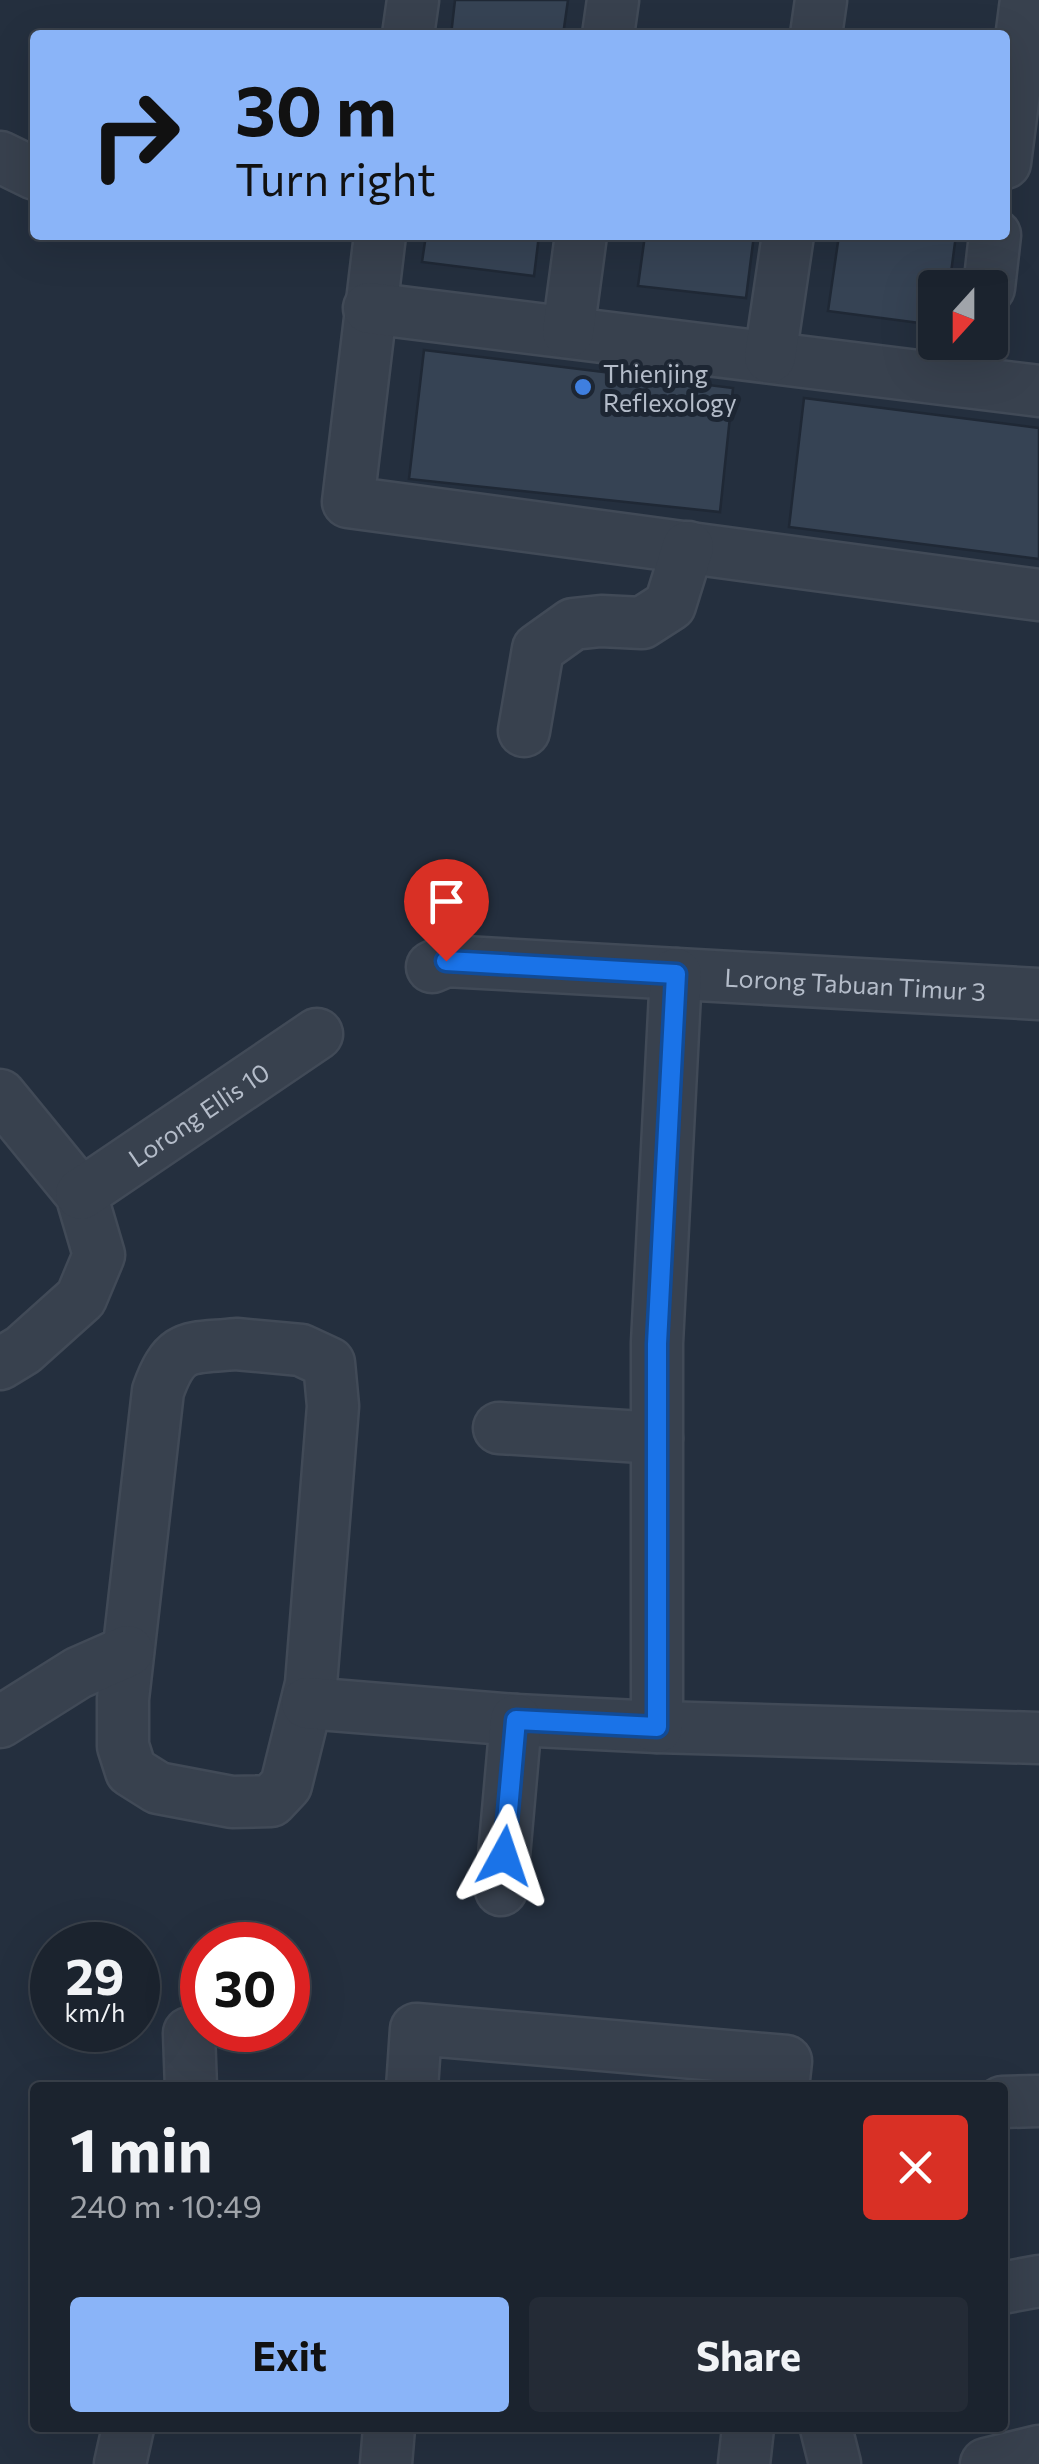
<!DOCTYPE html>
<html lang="en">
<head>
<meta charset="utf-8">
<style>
	:root { --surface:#1b232e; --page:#242b36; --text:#f1f3f6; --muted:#a0a4aa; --line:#39404a; --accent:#8ab4f8 }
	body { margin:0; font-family:Commissioner,sans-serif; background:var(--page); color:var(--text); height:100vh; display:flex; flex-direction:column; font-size:38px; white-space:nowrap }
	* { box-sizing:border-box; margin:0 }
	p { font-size:32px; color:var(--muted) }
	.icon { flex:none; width:55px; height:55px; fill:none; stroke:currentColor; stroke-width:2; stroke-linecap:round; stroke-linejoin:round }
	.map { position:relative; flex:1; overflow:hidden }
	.drawer { position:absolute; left:30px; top:2082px; width:978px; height:350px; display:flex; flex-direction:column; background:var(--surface); border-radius:10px; box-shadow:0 10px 40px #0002,0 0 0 2px var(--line) }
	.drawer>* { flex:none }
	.guide { position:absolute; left:30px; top:30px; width:980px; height:210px; border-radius:10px; box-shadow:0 10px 40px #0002,0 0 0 2px var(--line); background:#8ab4f8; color:#111; overflow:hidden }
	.needle { width:65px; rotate:201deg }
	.buttons { position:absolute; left:918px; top:270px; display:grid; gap:20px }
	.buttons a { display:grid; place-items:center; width:90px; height:90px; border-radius:10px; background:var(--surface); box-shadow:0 10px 40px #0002,0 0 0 2px var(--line); font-size:50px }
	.speed { position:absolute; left:30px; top:1922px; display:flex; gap:20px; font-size:50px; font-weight:700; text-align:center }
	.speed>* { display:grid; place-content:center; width:130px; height:130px; border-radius:50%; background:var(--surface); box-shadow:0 10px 40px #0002,0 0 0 2px var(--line); line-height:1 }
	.speed small { font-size:25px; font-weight:400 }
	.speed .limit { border:15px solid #d22; background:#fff; color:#111 }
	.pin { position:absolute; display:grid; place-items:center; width:85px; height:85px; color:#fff; margin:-102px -42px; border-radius:50% 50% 50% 0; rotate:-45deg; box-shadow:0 0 10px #0007 }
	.pin .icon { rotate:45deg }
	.me { position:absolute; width:110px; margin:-55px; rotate:5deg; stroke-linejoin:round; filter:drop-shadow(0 0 8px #0008) }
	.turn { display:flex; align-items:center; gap:35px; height:210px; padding:0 40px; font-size:45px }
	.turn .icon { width:130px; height:130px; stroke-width:2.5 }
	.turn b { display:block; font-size:70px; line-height:85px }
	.round { display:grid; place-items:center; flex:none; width:105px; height:105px; border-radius:10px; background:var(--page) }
	.head { display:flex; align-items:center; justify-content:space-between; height:170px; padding:0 40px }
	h1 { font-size:60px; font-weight:700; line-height:75px }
	.action { display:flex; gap:20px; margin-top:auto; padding:20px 40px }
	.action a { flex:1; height:115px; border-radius:10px; background:var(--accent); color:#111; font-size:40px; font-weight:700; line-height:115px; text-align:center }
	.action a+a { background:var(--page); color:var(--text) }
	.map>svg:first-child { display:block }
	.building { fill:#364354; stroke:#1f2835; stroke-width:2.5 }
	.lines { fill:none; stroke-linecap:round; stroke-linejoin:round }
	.minor-casing { stroke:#414a57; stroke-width:55 }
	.minor { stroke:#38414e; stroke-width:50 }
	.route-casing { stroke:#114b97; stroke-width:25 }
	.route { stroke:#1a73e8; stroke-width:18 }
	.shop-dot { fill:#3f7fe0; stroke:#1d2633; stroke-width:4 }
	.labels { text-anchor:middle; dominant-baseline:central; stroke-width:10; stroke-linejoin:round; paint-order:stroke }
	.poi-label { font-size:25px; fill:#b4bcc9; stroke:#1d2633; text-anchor:start }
	.street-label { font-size:25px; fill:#b4bcc9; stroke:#1d2633 }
</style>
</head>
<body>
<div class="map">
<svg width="1039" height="2464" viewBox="0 0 1039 2464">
	<rect width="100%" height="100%" fill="#242f3e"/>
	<!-- building -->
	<path class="building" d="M455,0h113l-5,35h-112z
		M426,235h113l-5,41 -112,-14z
		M645,235h109l-8,63 -108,-12z
		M839,235h117l-7,53h-14v37l-107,-14z
		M424,350l309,38 -13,124 -311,-33z
		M804,398l235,30v131l-250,-32z"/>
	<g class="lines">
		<defs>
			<g id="minor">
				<path d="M408,35l5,-35"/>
				<path d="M608,35l5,-35"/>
				<path d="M816,35l5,-35"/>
				<path d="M0,157l35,17"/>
				<path d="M1005,163l21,-163"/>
				<path d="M380,235l-32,267 691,93"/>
				<path d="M989,288l6,-53"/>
				<path d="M369,308l670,83"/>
				<path d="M568,332l13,-97"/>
				<path d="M770,357l18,-122"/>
				<path d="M524,731l14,-82 35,-25 28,-3 41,2 28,-18 18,-58"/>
				<path id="s1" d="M432,967l14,-6 593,33"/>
				<path d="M0,1095l81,99 18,61 -18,43 -58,52 -23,14"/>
				<path id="s2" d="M81,1194l236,-160"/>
				<path d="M236,1344l65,6 28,13 4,43 -22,278 -25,101 -15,16 -39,1 -74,-14 -27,-17 -8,-25v-47l35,-308c18,-50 31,-42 78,-47z"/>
				<path d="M499,1428l158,10"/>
				<path d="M307,1703l209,17 141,7 382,11"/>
				<path d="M0,1722l78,-49 50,-22"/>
				<path d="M657,1727v-384l19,-369"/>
				<path d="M501,1890l15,-170"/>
				<path d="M189,2033l2,55"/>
				<path d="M412,2088l4,-59 370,32 -3,27"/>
				<path d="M1002,2102l37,-1"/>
				<path d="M1002,2288l37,-7"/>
				<path d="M826,2428l9,36"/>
				<path d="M120,2464l8,-36"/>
				<path d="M386,2464l3,-36"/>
				<path d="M744,2464l4,-36"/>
				<path d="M986,2464l53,-13"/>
			</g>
		</defs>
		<!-- minor casing -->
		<use href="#minor" class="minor-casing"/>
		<!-- minor -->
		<use href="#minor" class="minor"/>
	</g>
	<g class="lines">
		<defs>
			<path id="route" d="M446,961l230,13 -19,370v383l-141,-7 -12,136"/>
		</defs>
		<!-- route casing -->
		<use href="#route" class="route-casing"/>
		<!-- route -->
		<use href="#route" class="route"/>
	</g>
	<!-- markers -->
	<circle class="shop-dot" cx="583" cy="387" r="10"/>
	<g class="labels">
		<!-- poi labels -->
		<g class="poi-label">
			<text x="603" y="373">Thienjing<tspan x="603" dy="29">Reflexology</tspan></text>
		</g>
		<!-- street labels -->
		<g class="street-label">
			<text stroke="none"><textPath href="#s1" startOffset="425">Lorong Tabuan Timur 3</textPath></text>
			<text stroke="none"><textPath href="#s2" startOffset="142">Lorong Ellis 10</textPath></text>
		</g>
	</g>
</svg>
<div class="buttons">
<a><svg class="needle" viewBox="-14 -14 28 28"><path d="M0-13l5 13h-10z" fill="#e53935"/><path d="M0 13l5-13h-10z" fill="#a0a4aa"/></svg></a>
</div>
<div class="speed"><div>29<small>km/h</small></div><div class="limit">30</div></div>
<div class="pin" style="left:446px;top:961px;background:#d93025"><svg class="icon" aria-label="arrive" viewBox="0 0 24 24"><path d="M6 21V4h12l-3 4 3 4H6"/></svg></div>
<svg class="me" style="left:504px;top:1856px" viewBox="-20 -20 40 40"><path d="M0-17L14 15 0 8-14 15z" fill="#1a73e8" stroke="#fff" stroke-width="4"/></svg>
<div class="guide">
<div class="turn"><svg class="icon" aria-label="right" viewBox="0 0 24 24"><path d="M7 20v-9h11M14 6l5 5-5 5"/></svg><div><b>30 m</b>Turn right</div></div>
</div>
<section class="drawer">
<div class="head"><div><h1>1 min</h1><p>240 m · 10:49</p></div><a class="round" style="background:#d93025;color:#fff"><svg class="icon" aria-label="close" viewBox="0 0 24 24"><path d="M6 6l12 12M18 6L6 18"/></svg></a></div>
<div class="action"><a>Exit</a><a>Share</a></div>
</section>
</div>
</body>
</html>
